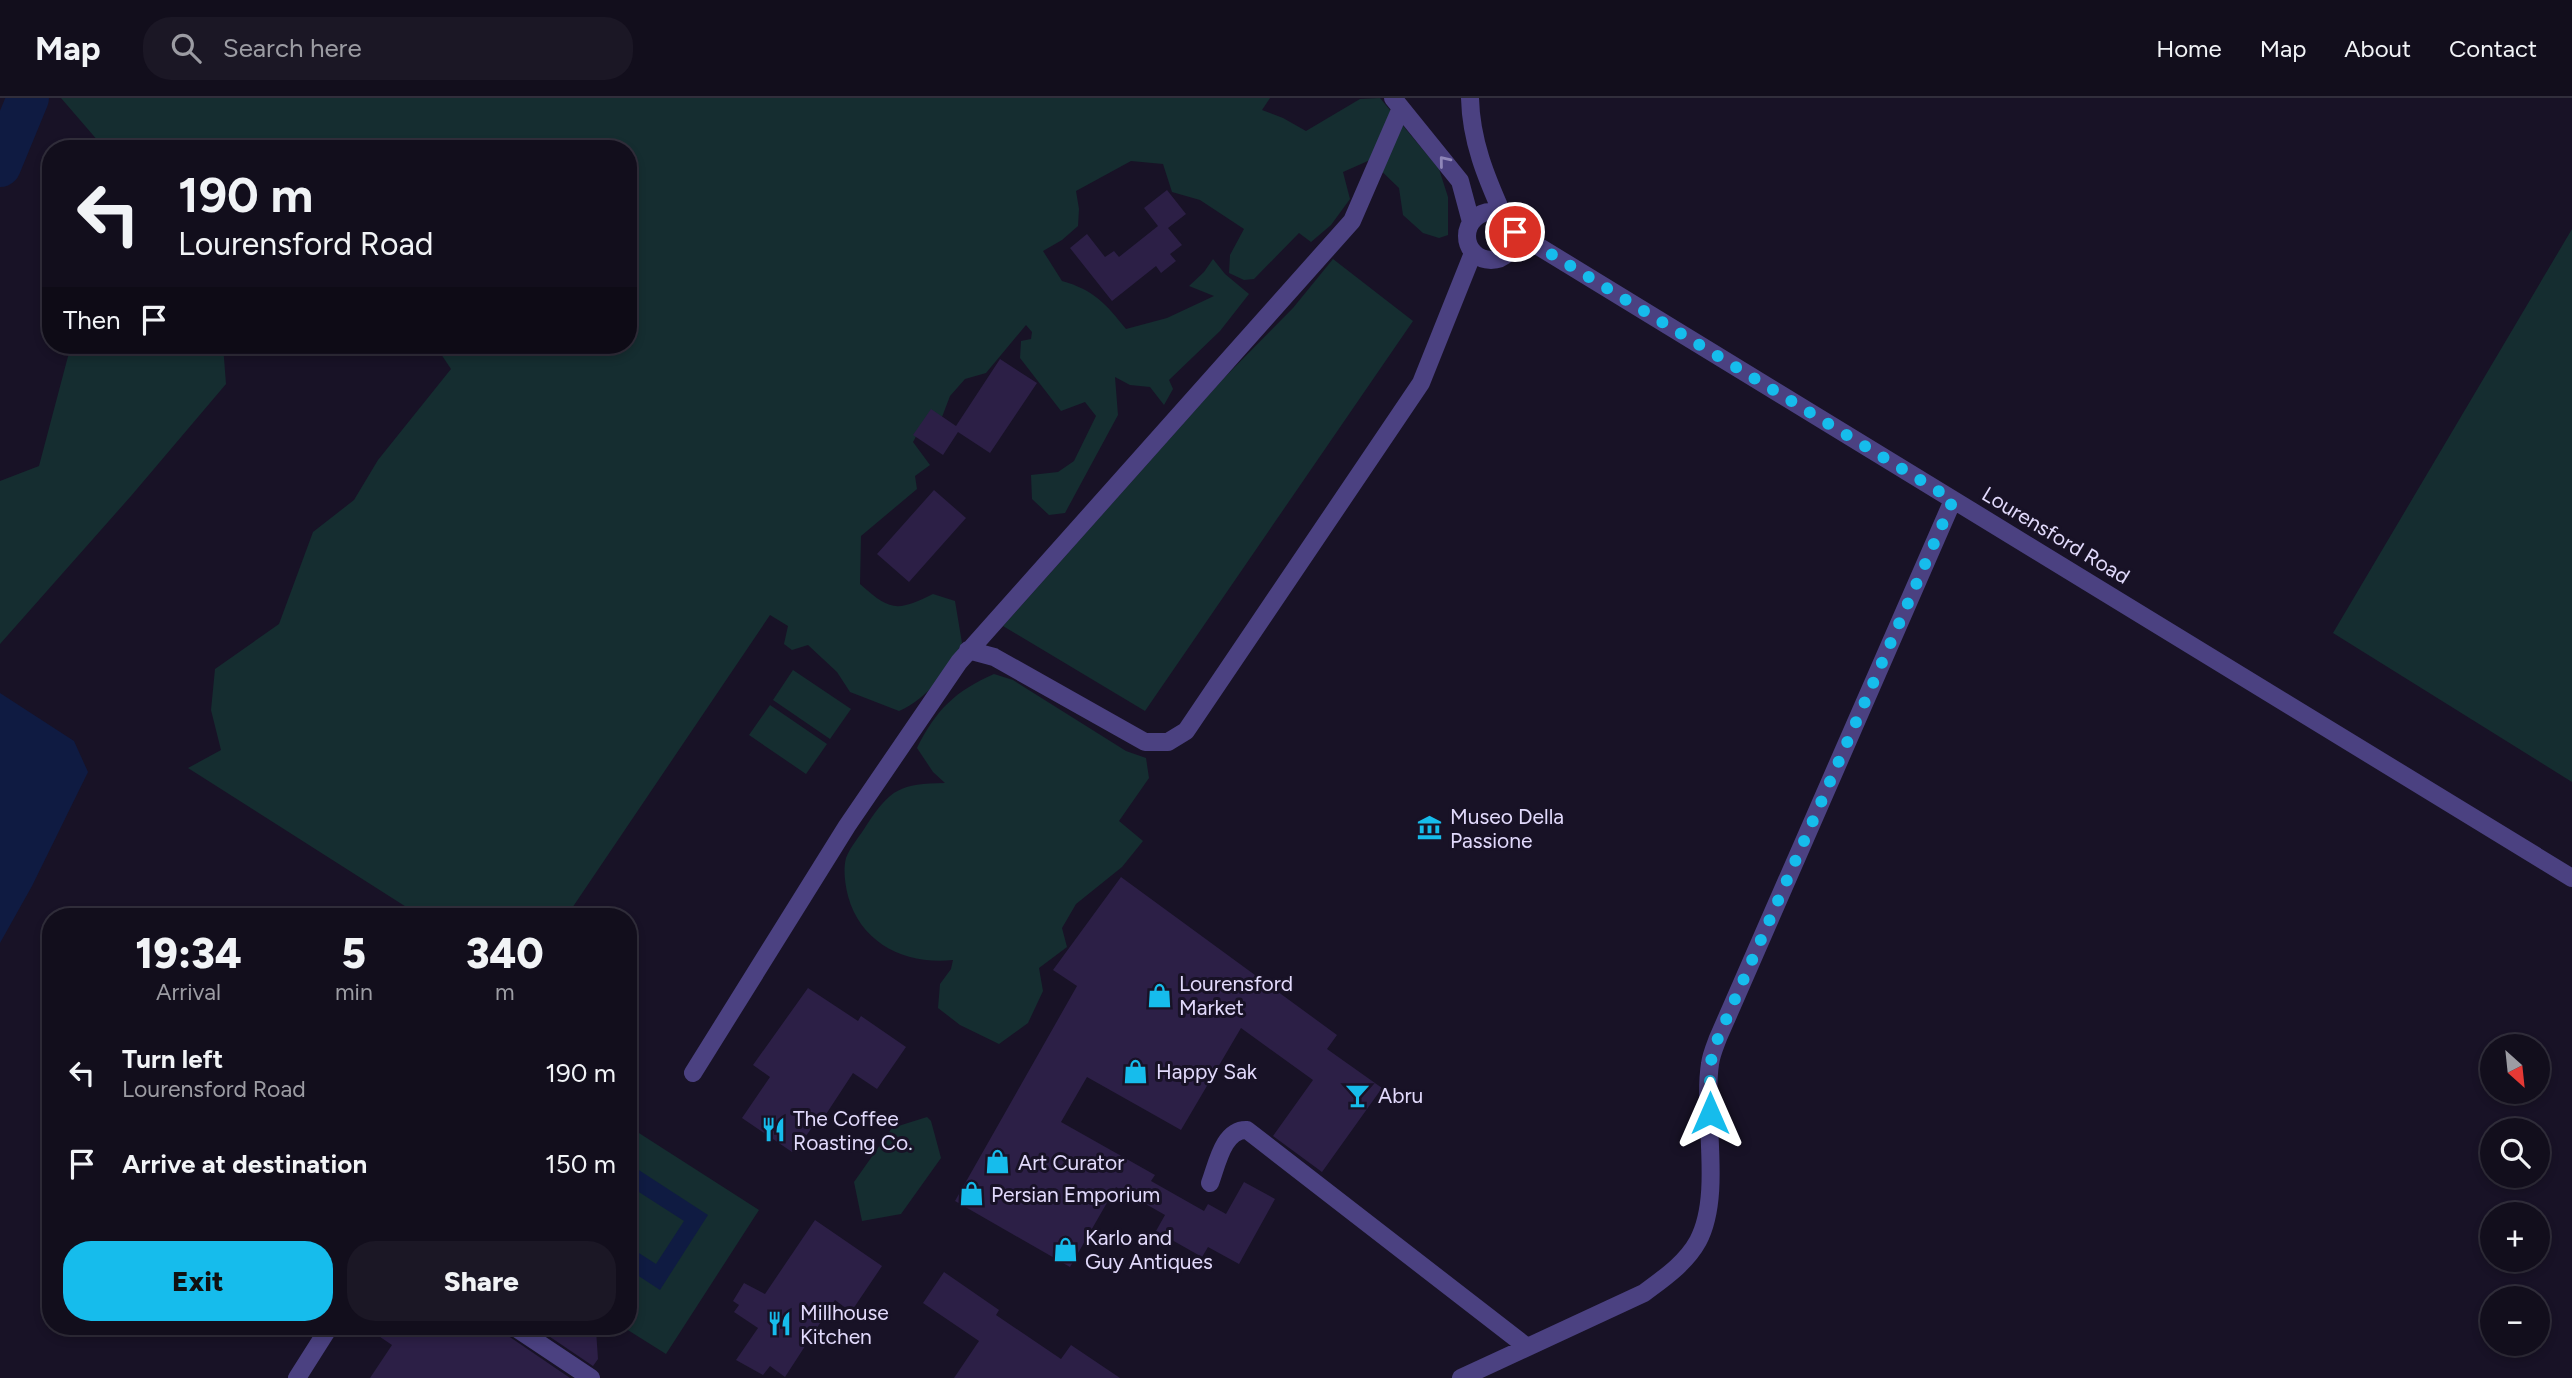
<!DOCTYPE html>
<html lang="en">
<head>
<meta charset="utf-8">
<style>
	:root { --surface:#120e1c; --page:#1b1725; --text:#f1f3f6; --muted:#9c9ca3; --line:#312e3b; --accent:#16bcec }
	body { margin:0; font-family:Figtree,sans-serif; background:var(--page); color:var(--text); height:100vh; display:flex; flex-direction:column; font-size:26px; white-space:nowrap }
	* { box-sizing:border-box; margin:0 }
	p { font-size:23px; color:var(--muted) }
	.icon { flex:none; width:38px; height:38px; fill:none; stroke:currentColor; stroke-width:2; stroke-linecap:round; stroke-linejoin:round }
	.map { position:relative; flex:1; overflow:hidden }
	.sheet { position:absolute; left:42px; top:810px; width:595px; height:427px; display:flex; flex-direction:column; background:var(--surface); border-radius:28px; box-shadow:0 4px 10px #0003,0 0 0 2px var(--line) }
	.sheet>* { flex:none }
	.hud { position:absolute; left:42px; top:42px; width:595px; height:214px; border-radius:28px; box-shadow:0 4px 10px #0003,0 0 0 2px var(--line); background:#120e1c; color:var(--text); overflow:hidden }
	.needle { width:46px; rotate:153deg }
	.buttons { position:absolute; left:2480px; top:936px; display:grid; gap:14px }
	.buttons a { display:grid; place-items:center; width:70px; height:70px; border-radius:50%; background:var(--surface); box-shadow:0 4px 10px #0003,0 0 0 2px var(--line); font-size:35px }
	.pin { position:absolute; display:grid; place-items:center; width:60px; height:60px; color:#fff; margin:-30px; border:4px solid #fff; border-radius:50%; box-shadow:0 2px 7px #0007 }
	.me { position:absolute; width:77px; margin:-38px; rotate:0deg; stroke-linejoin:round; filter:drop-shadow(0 0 5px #0008) }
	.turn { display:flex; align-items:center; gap:24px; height:147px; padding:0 21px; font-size:32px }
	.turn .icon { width:91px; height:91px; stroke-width:2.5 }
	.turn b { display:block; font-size:49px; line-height:60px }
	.then { display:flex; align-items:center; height:66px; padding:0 21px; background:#0003; gap:14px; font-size:26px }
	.eta { display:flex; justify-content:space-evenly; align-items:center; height:119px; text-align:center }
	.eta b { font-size:42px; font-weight:800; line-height:49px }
	.action { display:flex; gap:14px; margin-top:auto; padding:14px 21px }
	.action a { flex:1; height:80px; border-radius:28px; background:var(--accent); color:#111; font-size:28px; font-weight:800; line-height:80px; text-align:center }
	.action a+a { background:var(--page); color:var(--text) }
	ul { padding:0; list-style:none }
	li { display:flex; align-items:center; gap:21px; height:91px; padding:0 21px }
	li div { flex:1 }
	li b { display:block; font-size:26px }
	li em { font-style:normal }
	header { display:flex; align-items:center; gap:42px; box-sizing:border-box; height:98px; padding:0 35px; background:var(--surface); border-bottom:2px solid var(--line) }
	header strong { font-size:33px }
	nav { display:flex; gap:38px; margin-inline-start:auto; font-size:24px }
	.search { width:490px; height:63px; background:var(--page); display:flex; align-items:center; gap:18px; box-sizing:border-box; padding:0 24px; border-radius:28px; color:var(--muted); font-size:26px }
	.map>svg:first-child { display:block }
	.green { fill:#152d30 }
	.water { fill:#0f1b42 }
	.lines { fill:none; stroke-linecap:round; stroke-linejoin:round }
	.river { stroke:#0f1b42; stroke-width:42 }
	.building { fill:#2c1f46 }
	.minor { stroke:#4b4181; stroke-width:18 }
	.oneway { stroke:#8f86b8 }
	.route { stroke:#16bcec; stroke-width:12; stroke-dasharray:0 21.6 }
	.labels { text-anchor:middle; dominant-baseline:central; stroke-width:6; stroke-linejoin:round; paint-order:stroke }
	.street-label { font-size:21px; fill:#e2dafc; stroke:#181226 }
	.poi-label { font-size:21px; fill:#e2dafc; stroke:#181226; text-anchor:start }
</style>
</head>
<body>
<header>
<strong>Map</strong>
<div class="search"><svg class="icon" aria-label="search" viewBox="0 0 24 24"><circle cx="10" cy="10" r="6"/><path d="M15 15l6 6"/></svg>Search here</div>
<nav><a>Home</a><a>Map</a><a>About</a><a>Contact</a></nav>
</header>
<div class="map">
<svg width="2572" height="1280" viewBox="0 0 2572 1280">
	<rect width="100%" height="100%" fill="#181226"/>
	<!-- green -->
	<path class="green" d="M61,0h1209l-8,12 21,8 23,13 54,-32 20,-1 59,71 9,28v38l-9,3 -16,-5 -20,-18 -4,-27 -29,-28 -27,12 7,27 -19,26 -20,17 -12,-9 -45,46 -10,1 -15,-7 1,-18 14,-26 -44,-29 -28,-8 -9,-28 -32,-3 -55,30 3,18 -1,17 -16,14 -19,11 19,30c32,9 44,23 64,48l41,-11 47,-22 -25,-10 15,-14 9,-13 12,15 24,20 -29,37 -51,49 4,9 -9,16 -14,-18 -20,-2 -15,-8 3,38 -53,98 -16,2 -17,-16 -1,-24 27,-3 16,-11 22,-45 -11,-14 -24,9 -41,-53 1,-17 10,-2 1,-7 -6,-7 -40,48 -21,6 -15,17 -8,21 -21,10 -8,15 17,23 -15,11 2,13 -56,47 -1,48c30,27 37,28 73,10l22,7 7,42c-16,28 -33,55 -63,68l-49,-19 -13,-20 -29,-27 -16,5 -8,-6 4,-18 -18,-11 -204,302h-144l-234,-149 33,-18 -10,-40 4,-41 64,-45 34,-92 41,-32 24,-40 73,-91 -16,-24h193v-196h-523z
		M2572,131v553l-239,-149z
		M1333,161l80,62 -268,390 -142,-85 220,-247 70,-71z
		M71,247h152l3,39 -95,112 -131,148v-163l39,-15z
		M793,572l58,39 -21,30 -57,-39z
		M994,576l19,6 113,71 20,7 3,20 -30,43 24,20 -21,26 -46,37 -14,24 5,19 -28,21 4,23 -15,32 -29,21 -39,-19 -22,-17 2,-24 11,-15 2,-9c-47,5 -92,-16 -105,-64 -3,-12 -5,-26 -2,-38 4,-11 14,-22 20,-32 25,-38 34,-42 79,-43l-12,-11 -16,-24c19,-38 38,-57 77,-74z
		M770,607l57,39 -21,30 -57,-39z
		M927,1019l4,4 10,37 -40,56 -39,7 -8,-39 38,-54z
		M628,1028l131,84 -93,144 -43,-27 5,-1z"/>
	<!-- water -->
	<path class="water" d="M0,595l74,48 14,31 -56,114 -32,57z
		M628,1065l80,52 -48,75 -32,-21v-23l28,18 28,-43 -56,-36z"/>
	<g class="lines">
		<!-- river -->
		<path class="river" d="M0,68l28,-68"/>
	</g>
	<!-- building -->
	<path class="building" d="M1167,92l19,24 -18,14 14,17 -12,9 6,7 -15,12 -5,-7 -44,35 -42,-53 17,-14 18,23 9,-6 5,6 39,-31 -14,-18z
		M1000,261l37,24 -47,70 -32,-21 -15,23 -30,-20 18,-26 25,17z
		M934,392l32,28 -57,64 -32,-28z
		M1121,779l216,158 -10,14 55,39 -60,84 -49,-36 40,-56 -72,-52 -60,102 -94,-53 -26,45 94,53 -4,6 53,30 4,-7 18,10 18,-32 31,17 -36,65 -31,-17 -6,10 -46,-26 9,-16 -49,-28 -46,80 -115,-66 122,-215 -24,-16z
		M808,890l50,33 3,-5 45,31 -29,42 -24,-16 -36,55 -4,-2 -17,24 -4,2 -50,-34 28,-41 -17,-12z
		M815,1122l67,46 -31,46 -16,-12 -50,77 -15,-11 -7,9 -27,-15 22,-32 -24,-16 5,-7 -6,-4 11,-18 21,11z
		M944,1174l55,38 -3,5 65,44 10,-14 49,33h-166l25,-37 -56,-38z
		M364,1228h138l5,9 63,43h-200l22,-33z
		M534,1228h56l6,4 2,29 -5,7z"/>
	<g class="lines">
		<!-- minor -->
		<path class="minor" d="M1393,0l67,83 11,41
			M1470,0c1,43 16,79 33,117
			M1467 138a24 24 0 1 1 48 0a24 24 0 1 1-48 0Z
			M1515,134l1057,646
			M968,552l26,7 151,85h23l18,-11 235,-348 52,-130
			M693,975l154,-247 112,-164 393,-441 49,-113
			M1210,1085c7,-18 13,-54 37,-53l280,217
			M513,1228l78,52
			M297,1280l33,-52
			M1461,1280l183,-85c20,-15 42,-30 54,-52 25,-47 4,-126 12,-177 1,-9 5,-18 8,-26l235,-538"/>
	</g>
	<!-- one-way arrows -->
	<defs><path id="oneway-chevron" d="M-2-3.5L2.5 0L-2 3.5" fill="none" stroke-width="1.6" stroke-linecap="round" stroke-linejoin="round" transform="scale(1.75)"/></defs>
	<use class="oneway" href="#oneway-chevron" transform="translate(1444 63) rotate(-129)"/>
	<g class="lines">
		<!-- route -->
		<path class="route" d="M1515,134l438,268 -235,538 -8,26v49"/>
	</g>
	<!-- icons -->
	<defs>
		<symbol id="museum-bare" viewBox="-9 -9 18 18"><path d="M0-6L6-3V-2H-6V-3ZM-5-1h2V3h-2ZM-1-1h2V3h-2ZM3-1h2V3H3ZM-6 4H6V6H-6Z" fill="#16bcec" stroke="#181226" stroke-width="2.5" paint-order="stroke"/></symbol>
		<symbol id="shop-bare" viewBox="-9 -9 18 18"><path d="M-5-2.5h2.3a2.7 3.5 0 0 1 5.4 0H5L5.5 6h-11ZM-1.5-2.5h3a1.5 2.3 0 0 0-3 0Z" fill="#16bcec" stroke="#181226" stroke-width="2.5" paint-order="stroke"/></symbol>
		<symbol id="bar-bare" viewBox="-9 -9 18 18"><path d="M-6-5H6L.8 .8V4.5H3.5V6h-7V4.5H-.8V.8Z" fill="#16bcec" stroke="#181226" stroke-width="2.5" paint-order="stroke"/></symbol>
		<symbol id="restaurant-bare" viewBox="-9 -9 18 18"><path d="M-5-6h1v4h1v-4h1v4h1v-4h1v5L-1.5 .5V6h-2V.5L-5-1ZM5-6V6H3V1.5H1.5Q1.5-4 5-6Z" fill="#16bcec" stroke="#181226" stroke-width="2.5" paint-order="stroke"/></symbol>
	</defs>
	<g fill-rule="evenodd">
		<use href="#museum-bare" x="1412" y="712" width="35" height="35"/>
		<use href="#shop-bare" x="1142" y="880" width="35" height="35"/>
		<use href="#shop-bare" x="1118" y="956" width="35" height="35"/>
		<use href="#bar-bare" x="1340" y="980" width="35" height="35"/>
		<use href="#restaurant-bare" x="756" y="1014" width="35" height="35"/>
		<use href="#shop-bare" x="980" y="1046" width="35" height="35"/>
		<use href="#shop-bare" x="954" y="1078" width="35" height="35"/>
		<use href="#shop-bare" x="1048" y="1134" width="35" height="35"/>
		<use href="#restaurant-bare" x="762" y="1208" width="35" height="35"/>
	</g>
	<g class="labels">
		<!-- street labels -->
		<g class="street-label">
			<text transform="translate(2056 437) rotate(31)">Lourensford Road</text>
		</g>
		<!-- poi labels -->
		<g class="poi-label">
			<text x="1450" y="718">Museo Della<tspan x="1450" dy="24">Passione</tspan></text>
			<text x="1179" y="885">Lourensford<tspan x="1179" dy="24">Market</tspan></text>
			<text x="1156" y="973">Happy Sak</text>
			<text x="1378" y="997">Abru</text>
			<text x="793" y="1020">The Coffee<tspan x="793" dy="24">Roasting Co.</tspan></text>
			<text x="1018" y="1064">Art Curator</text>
			<text x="991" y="1096">Persian Emporium</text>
			<text x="1085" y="1139">Karlo and<tspan x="1085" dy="24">Guy Antiques</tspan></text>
			<text x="800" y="1214">Millhouse<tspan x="800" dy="24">Kitchen</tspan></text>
		</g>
	</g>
</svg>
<div class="buttons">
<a><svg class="needle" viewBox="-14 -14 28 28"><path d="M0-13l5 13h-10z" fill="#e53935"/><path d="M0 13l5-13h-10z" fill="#9c9ca3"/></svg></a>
<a><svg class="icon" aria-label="search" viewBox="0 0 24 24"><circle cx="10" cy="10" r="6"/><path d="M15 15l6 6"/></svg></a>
<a>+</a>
<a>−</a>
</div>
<div class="pin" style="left:1515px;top:134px;background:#d93025"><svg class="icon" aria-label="arrive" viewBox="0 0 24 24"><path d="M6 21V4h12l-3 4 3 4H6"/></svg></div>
<svg class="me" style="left:1710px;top:1015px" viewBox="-20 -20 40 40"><path d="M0-17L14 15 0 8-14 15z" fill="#16bcec" stroke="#fff" stroke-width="4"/></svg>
<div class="hud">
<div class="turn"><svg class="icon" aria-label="left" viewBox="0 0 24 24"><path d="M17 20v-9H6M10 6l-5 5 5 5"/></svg><div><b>190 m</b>Lourensford Road</div></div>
<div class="then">Then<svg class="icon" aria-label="arrive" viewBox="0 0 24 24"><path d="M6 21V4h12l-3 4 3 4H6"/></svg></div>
</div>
<section class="sheet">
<div class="eta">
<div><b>19:34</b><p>Arrival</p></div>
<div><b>5</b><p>min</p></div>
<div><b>340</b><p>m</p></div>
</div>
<ul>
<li><svg class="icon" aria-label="left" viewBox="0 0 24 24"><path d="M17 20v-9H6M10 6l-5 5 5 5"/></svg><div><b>Turn left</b><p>Lourensford Road</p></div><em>190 m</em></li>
<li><svg class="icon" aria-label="arrive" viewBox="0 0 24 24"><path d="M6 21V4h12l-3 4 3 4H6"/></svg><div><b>Arrive at destination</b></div><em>150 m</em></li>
</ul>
<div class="action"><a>Exit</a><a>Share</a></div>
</section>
</div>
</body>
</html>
